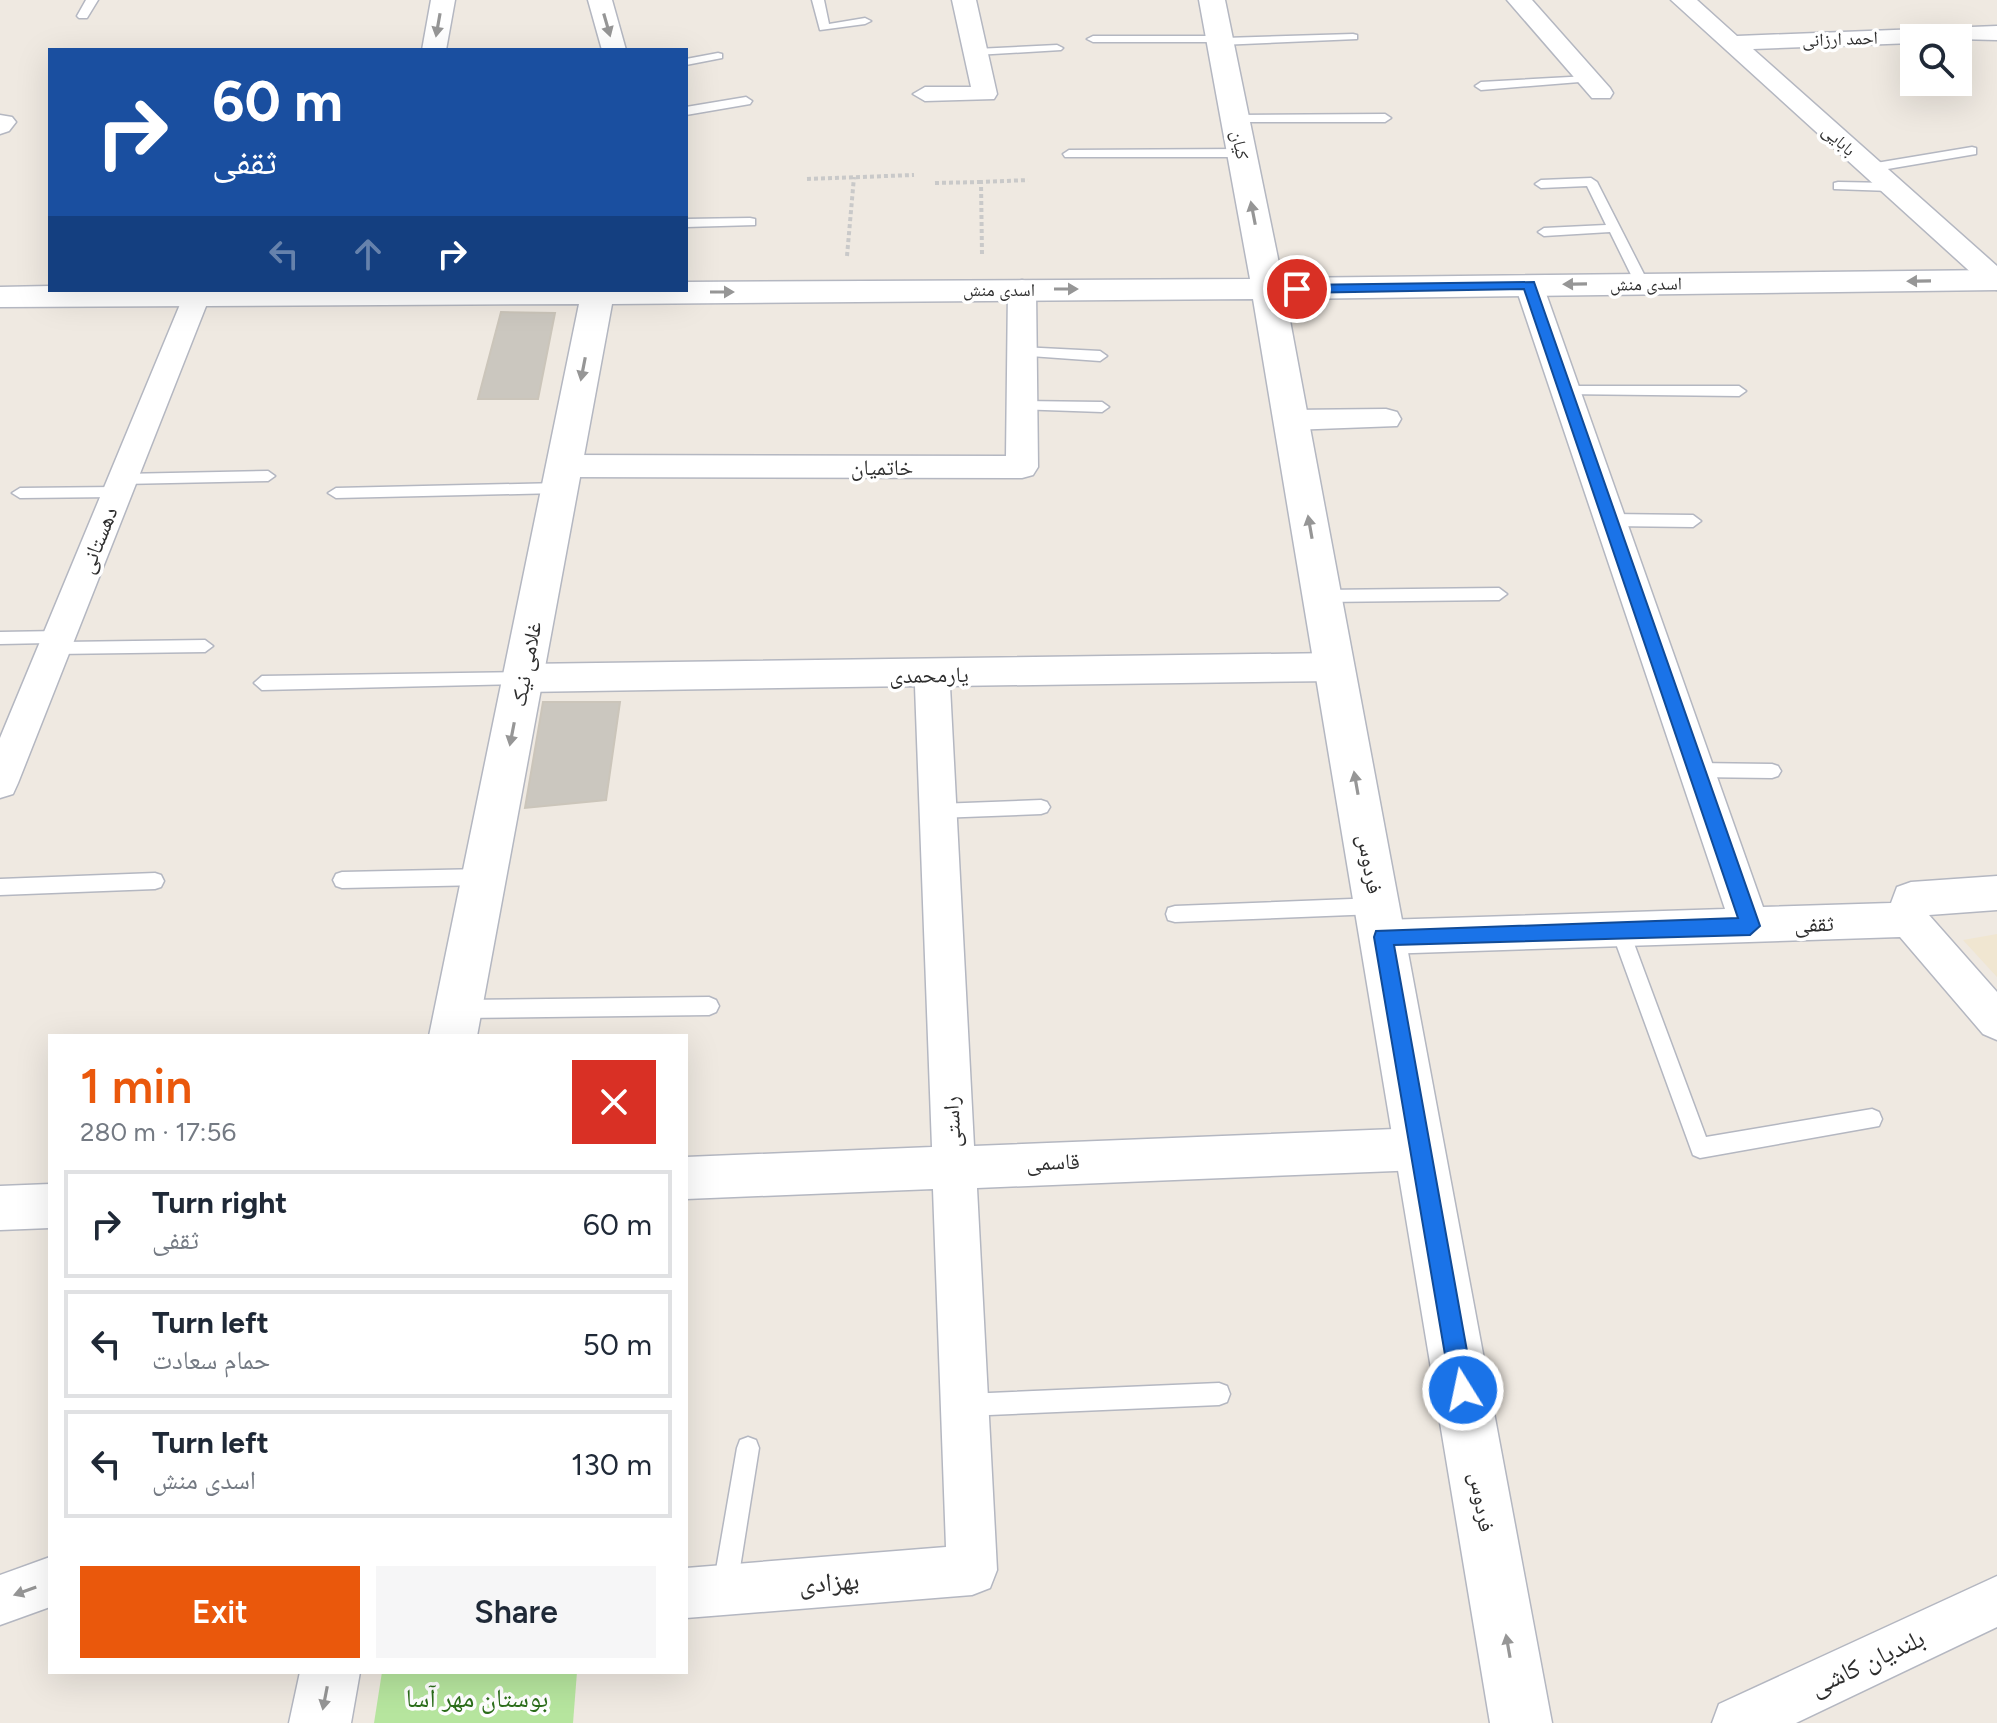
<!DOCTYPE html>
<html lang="en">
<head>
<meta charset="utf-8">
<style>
	:root { --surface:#fff; --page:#f6f6f7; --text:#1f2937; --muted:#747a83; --line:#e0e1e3; --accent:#ea580c }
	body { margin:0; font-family:Figtree,"Noto Naskh Arabic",sans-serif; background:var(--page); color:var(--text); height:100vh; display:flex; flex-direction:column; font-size:30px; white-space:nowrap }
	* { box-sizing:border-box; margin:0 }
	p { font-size:26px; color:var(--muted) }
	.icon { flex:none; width:44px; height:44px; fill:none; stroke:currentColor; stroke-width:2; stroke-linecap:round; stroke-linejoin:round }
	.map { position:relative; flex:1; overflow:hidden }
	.panel { position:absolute; left:48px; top:1034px; width:640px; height:640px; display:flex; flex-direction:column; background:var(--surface); border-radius:0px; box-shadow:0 8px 32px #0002 }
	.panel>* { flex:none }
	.guide { position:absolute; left:48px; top:48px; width:640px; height:244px; border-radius:0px; box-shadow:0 8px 32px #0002; background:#1a4fa0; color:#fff; overflow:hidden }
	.tools { position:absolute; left:1900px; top:24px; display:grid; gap:16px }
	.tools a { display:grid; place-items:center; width:72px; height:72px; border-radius:0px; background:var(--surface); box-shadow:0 8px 32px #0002; font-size:40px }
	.pin { position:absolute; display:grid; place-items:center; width:68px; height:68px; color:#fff; margin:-34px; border:4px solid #fff; border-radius:50%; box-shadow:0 2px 8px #0007 }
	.me { position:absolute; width:88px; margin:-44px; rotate:350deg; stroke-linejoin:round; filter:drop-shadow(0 0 6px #0008) }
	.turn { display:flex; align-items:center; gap:28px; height:168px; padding:0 32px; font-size:36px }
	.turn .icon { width:104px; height:104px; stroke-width:2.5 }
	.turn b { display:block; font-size:56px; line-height:68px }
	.lanes { display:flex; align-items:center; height:76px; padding:0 32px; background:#0003; justify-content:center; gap:40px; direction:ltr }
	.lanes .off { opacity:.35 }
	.round { display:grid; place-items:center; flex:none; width:84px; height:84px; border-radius:0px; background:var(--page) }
	.summary { display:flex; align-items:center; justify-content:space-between; height:136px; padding:0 32px }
	h1 { font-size:48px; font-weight:600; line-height:60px; color:var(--accent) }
	.cta { display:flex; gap:16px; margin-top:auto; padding:16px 32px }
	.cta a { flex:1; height:92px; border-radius:0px; background:var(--accent); color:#fff; font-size:32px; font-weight:600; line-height:92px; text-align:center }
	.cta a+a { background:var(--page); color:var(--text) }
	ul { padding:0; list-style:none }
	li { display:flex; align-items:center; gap:24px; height:108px; margin:0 16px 12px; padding:0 16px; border:4px solid var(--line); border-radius:0px }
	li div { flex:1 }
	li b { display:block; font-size:30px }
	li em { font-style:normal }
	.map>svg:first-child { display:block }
	.education { fill:#f0e6d1 }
	.green { fill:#b6e59e }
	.building { fill:#cbc7bf; stroke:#cbc5ba; stroke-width:2 }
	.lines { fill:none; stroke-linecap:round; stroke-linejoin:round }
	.lane-casing { stroke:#b4b7c1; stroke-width:3 }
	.street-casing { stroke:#b4b7c1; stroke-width:3 }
	.secondary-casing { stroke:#b4b7c1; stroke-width:3 }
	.path { stroke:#c9c9c9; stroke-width:4; stroke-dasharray:4 3; stroke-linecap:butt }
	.lane { fill:#fff; fill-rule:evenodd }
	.street { fill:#fff; fill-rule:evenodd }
	.secondary { fill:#fff; fill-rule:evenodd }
	.oneway { fill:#969696 }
	.route { fill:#1a73e8; stroke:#114b97; stroke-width:2 }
	.labels { text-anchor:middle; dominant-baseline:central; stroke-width:7; stroke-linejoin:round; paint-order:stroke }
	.far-street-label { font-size:18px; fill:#2e2e2e; stroke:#fff }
	.street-label { font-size:22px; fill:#2e2e2e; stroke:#fff }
	.near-street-label { font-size:26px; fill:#2e2e2e; stroke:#fff }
	.near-park-label { font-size:26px; fill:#2c6e1b; stroke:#fff }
</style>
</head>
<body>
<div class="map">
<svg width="1997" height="1723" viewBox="0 0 1997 1723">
	<rect width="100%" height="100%" fill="#efe9e1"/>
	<!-- education -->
	<path class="education" d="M1997,934v43l-34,-37z"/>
	<!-- green -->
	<path class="green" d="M382,1672h195l-4,51h-199z"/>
	<!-- building -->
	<path class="building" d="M501,312l54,1 -17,86h-60z
		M543,702h77l-14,98 -81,8z"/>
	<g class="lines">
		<defs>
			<path id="lane" d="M86,0h12l-11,18h-8l-2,-2z
				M812,0h12l5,24 36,-6 6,3 -6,3 -45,6z
				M1353,34l4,1v4l-137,6 -5,-3h-122l-6,-3 6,-3h126l5,2z
				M1057,45l6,3 -2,2 -85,5 -6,-3 6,-3z
				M718,53l4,1v4l-36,7v-6z
				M1588,76l6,3 -2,2 -111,9 -6,-4 6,-4z
				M746,97l6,4 -2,3 -64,11v-8z
				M1235,115l150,-1 6,4 -6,4h-154l-2,-3z
				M1972,147l4,1v6l-106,18 -6,-4 6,-4z
				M1069,150l173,-1 6,4 -6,4h-177l-2,-3z
				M1591,178l6,4 52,102 -2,3h-10l-27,-55 -66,4 -6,-4 6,-4 62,-3 -19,-39 -46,2 -6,-4 6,-4z
				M1838,182l53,1 6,4 -6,4 -57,-2v-6z
				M750,218l5,1v6l-69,2v-8z
				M1021,347l79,4 7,5 -7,5 -84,-6 -2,-3z
				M1566,386h173l7,5 -7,5 -178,-2v-6z
				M1021,401l81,1 7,5 -7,5 -86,-3 -2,-3z
				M268,471l7,5 -7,5 -146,3 -7,-5 7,-5z
				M560,483l7,5 -7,5 -224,5 -8,-5 8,-5z
				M117,487l8,5 -8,5 -97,1 -8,-5 8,-5z
				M1610,514l83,1 8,6 -8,6 -83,-1 -8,-6z
				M1499,588l8,6 -8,6 -176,2 -8,-6 8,-6z
				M59,631l8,6 -3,5 141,-2 8,6 -8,6 -150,2 -8,-6 3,-5 -50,1v-12z
				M523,672l8,6 -8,6 -261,6 -8,-7 8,-7z
				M1696,763l76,1 6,2 3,5 -3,5 -6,2 -76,-1 -6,-2 -3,-5 3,-5z
				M1041,800l6,2 3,5 -3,5 -6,2 -103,4 -6,-2 -3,-5 3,-5 6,-2z
				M484,869l6,2 3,6 -3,6 -6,2 -142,3 -6,-2 -3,-6 3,-6 6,-2z
				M155,873l6,2 3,6 -3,6 -6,2 -155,6v-16z
				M1376,898l6,2 3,6 -3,6 -6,2 -201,8 -7,-2 -2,-6 2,-6 7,-2z
				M1620,922l7,2 2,6 77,207 166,-28 7,3 3,7 -3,7 -179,32 -7,-3 -82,-225 2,-6z
				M709,997l7,3 3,6 -3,6 -7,3 -250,3 -7,-3 -3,-6 3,-6 7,-3z
				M1219,1383l8,3 3,8 -3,8 -8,3 -253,11 -8,-3 -3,-8 3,-8 8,-3z
				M748,1437l8,3 3,8 -22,139 -4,8 -8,4 -8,-4 -4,-8 24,-139 3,-8z"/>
			<path id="street" d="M431,0h24l-9,50h-24z
				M588,0h24l14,50h-24z
				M952,0h24l21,94 -3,5 -69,2 -12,-7 12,-7h46z
				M1507,0h25l78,88 3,5 -3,5h-18z
				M1671,0h26l40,36 260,-10v14l-83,-2v5l-161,6 244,217v24l-10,-3z
				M0,115l12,2 4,5 -7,9 -9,3z
				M1529,276l10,3 4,6 220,622 128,-4 6,-16 14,-5 86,-6v34l-68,5 68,77v48l-14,-6 -83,-97 -517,17 -14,-5 -6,-12 6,-12 14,-5 342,-11 -210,-624 4,-6z
				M1022,280l10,3 4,6 2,178 -5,8 -11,3 -458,-1 -11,-3 -5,-8 5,-8 11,-3 442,1 2,-167 4,-6z
				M186,290h20l4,6 -192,487 -5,11 -13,4v-60z
				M1386,409l11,3 4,7 -4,7 -106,4 -11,-3 -4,-7 4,-7 11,-3z
				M1335,653l12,4 5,10 -5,10 -12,4 -385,5 24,460 446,-18 15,6 6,15 -6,15 -15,6 -443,18 20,382 -7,18 -18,7 -286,23v-50l260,-21 -13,-358 -247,10v-42l246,-10 -17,-461 -392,6 -12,-4 -5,-10 5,-10 12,-4z
				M50,1184v44l-50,2v-44z
				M50,1557v50l-50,18v-50z
				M1997,1576v51l-201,96h-84l7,-19z"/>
			<path id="secondary" d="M1199,0h26l57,278 715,-8v20l-711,9 266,1424h-62l-237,-1424 -641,5 -135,732h-48l150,-732 -579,3v-20l50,-1v4h636v-8l564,-3z
				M300,1672h60l-9,51h-62z"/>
		</defs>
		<!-- lane casing -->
		<use href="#lane" class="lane-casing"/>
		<!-- street casing -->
		<use href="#street" class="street-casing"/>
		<!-- secondary casing -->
		<use href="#secondary" class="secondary-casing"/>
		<!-- path -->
		<path class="path" d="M807,179l107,-4
			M935,183l46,-1
			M982,254l-1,-72 47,-2
			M847,256l7,-79"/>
		<!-- lane -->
		<use href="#lane" class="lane"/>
		<!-- street -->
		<use href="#street" class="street"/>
		<!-- secondary -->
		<use href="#secondary" class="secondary"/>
	</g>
	<!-- one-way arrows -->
	<defs><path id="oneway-solid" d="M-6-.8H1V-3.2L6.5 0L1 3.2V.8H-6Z" transform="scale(2)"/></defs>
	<g class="oneway">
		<use href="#oneway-solid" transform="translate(438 25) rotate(100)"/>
		<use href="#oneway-solid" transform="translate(607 25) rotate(74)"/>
		<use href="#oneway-solid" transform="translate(1253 213) rotate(-101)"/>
		<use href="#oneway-solid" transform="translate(1919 281) rotate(179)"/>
		<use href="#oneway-solid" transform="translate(1575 284) rotate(179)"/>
		<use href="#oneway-solid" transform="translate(1066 289)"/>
		<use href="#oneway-solid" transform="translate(722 292)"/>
		<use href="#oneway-solid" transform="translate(583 369) rotate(101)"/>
		<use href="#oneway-solid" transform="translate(1310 527) rotate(-100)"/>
		<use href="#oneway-solid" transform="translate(512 734) rotate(101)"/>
		<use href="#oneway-solid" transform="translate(1356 783) rotate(-100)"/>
		<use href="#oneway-solid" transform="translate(25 1591) rotate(160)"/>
		<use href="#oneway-solid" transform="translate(1508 1646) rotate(-100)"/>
		<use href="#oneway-solid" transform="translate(325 1698) rotate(101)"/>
	</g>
	<!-- route -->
	<path class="route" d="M1534,282l226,644 -10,9 -356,10 80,445 -3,8 -8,4 -8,-4 -4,-8 -77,-453 2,-6 362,-13 -214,-629 -227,4 -6,-4 6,-4z"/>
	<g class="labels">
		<!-- far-street labels -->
		<g class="far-street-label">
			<text transform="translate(1840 39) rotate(-2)">احمد ارزانی</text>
			<text transform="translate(1839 140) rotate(42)">بابایی</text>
			<text transform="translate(1240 145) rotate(79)">کیان</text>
			<text transform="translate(1646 284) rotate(-1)">اسدی منش</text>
			<text x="999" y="290">اسدی منش</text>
		</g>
		<!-- street labels -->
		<g class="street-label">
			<text x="882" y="467">خاتمیان</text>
			<text transform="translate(98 540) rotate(-68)">دهستانی</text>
			<text transform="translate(526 664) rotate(-79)">غلامی نیک</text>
			<text transform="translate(929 675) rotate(-1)">یارمحمدی</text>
			<text transform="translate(1370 864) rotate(80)">فردوس</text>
			<text transform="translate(1814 924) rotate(-2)">ثقفی</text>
			<text transform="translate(952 1122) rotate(-93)">راستی</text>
			<text transform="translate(1053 1162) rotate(-2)">قاسمی</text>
			<text transform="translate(1482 1502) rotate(80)">فردوس</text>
		</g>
		<!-- near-street labels -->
		<g class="near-street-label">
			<text transform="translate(829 1582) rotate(-5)">بهزادی</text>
			<text transform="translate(1867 1662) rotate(-25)">بلندیان کاشی</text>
		</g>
		<!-- near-park labels -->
		<g class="near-park-label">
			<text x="477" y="1698">بوستان مهر آسا</text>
		</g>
	</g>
</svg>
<div class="tools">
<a><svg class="icon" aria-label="search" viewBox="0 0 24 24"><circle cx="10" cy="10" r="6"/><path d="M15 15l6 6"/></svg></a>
</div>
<div class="pin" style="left:1297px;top:289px;background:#d93025"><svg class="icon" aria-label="arrive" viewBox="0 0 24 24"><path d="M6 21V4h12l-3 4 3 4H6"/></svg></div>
<svg class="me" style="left:1463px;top:1390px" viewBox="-20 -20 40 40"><circle r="17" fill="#1a73e8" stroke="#fff" stroke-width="3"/><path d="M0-11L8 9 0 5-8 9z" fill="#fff"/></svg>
<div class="guide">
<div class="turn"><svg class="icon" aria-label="right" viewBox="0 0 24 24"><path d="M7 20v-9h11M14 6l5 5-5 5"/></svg><div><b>60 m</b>ثقفی</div></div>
<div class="lanes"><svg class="icon off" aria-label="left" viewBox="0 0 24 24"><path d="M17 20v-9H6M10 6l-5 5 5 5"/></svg><svg class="icon off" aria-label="ahead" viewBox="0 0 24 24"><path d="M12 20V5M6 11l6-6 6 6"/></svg><svg class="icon" aria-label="right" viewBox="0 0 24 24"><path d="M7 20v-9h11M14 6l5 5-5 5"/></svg></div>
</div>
<section class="panel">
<div class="summary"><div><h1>1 min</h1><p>280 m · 17:56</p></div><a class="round" style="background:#d93025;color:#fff"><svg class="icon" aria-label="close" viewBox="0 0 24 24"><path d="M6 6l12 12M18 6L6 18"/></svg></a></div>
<ul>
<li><svg class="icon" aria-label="right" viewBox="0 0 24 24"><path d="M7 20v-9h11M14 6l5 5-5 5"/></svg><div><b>Turn right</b><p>ثقفی</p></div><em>60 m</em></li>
<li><svg class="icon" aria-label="left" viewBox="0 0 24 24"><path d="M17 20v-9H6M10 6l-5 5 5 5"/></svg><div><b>Turn left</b><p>حمام سعادت</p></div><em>50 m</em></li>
<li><svg class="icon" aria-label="left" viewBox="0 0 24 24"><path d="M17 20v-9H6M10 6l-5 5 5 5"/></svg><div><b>Turn left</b><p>اسدی منش</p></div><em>130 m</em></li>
</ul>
<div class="cta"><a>Exit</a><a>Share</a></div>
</section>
</div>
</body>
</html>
